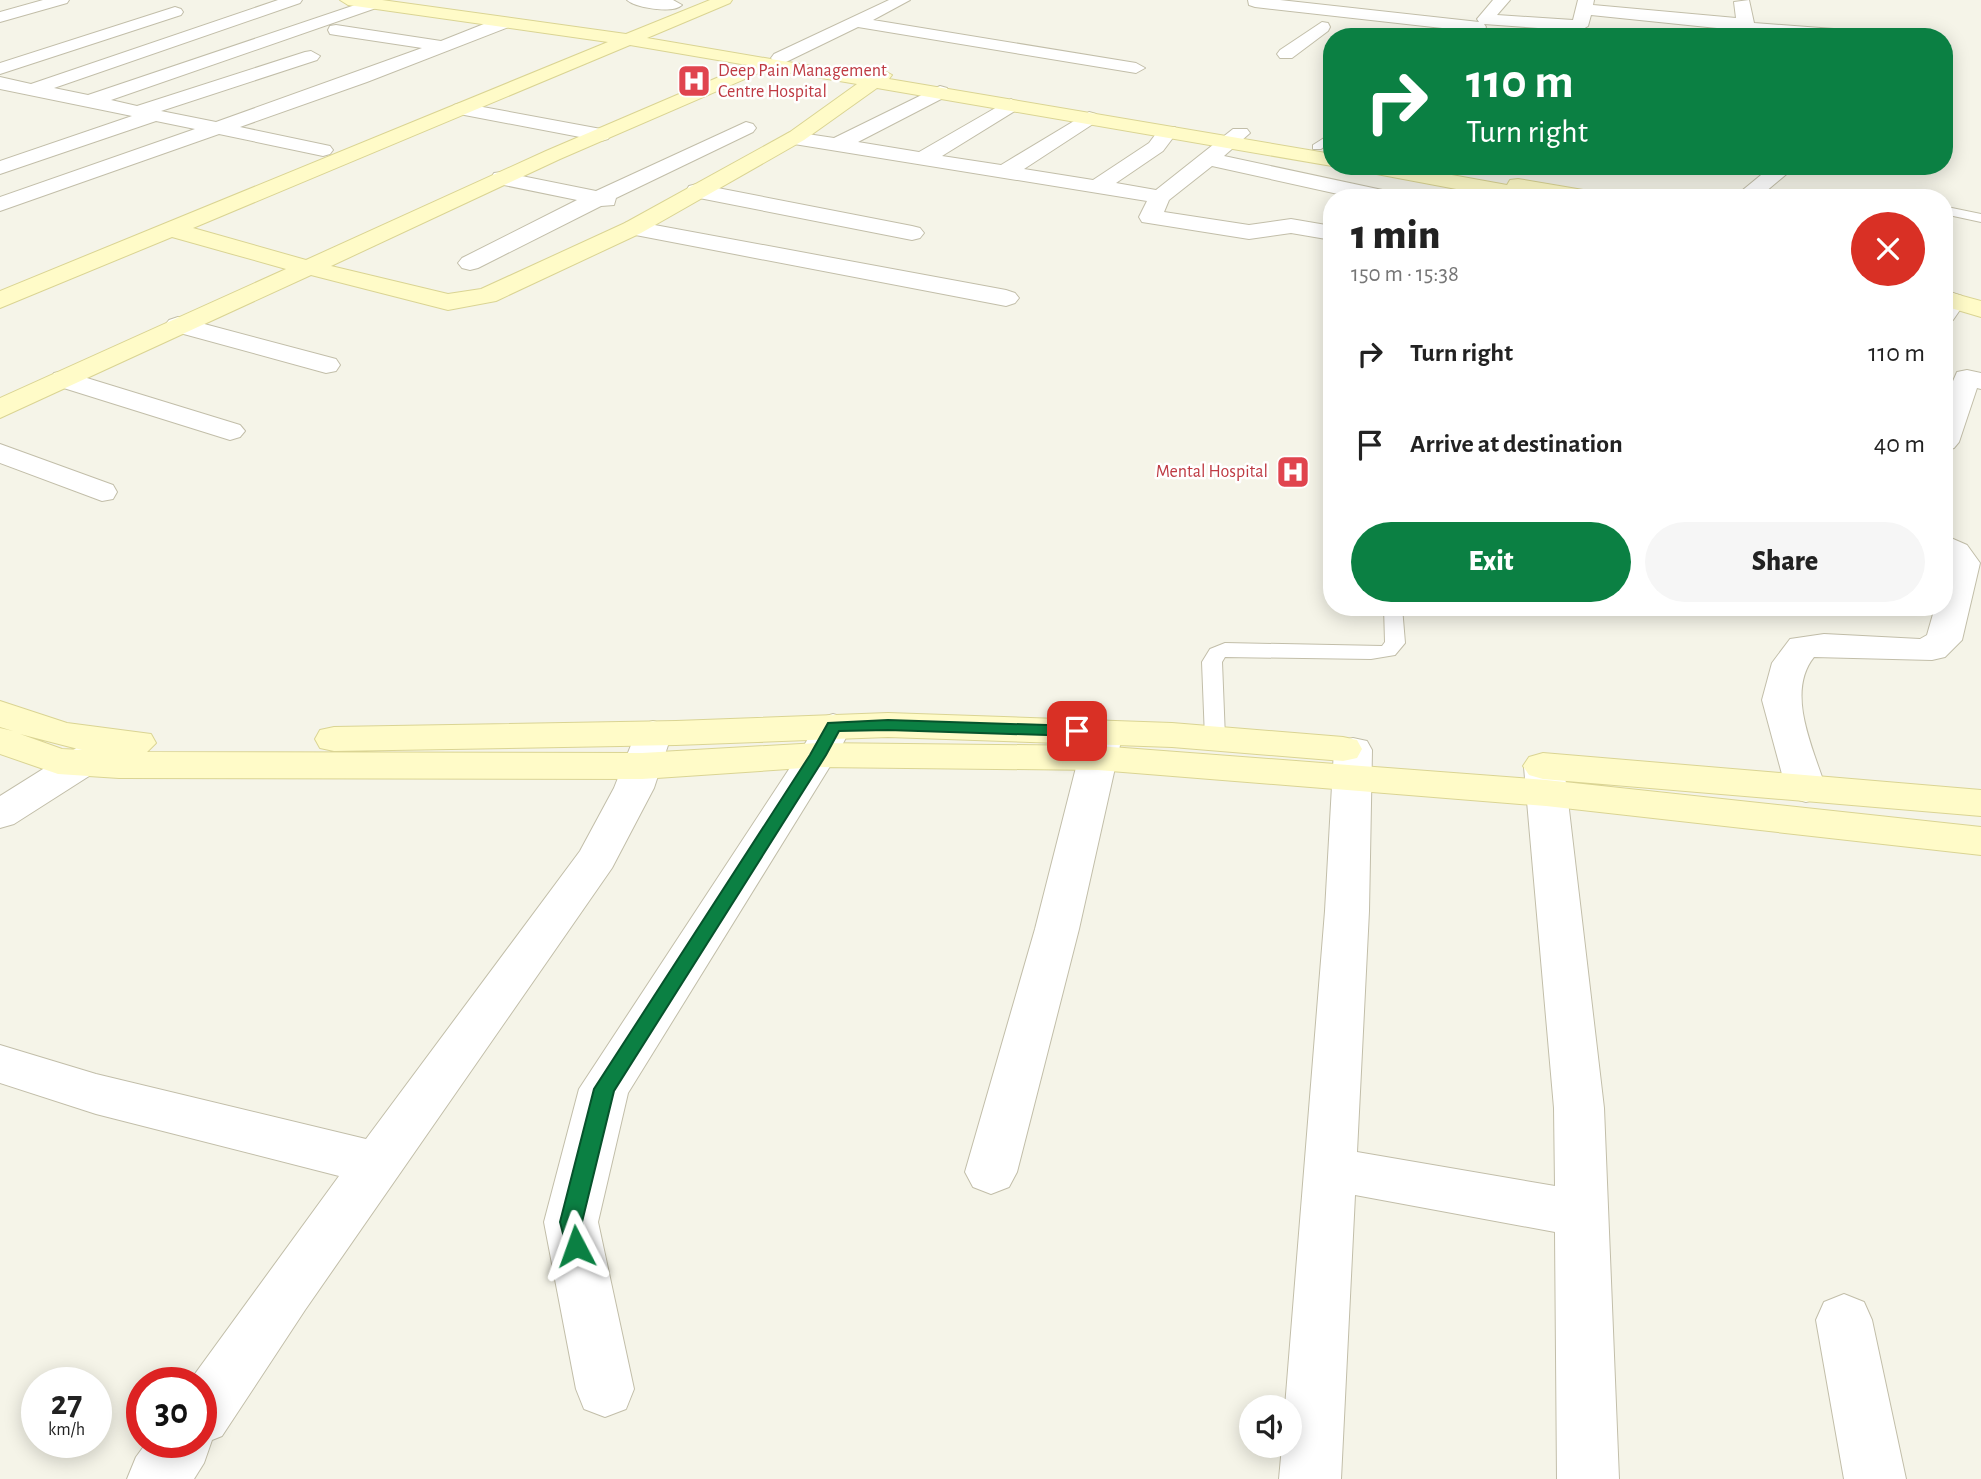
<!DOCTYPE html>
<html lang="en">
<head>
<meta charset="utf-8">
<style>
	:root { --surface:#fff; --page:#f6f6f6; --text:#222; --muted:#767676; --accent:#0b8043 }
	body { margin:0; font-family:"Alegreya Sans",sans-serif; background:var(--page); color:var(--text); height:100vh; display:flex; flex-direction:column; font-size:26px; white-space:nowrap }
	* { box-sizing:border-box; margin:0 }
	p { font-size:23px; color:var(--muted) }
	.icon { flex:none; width:38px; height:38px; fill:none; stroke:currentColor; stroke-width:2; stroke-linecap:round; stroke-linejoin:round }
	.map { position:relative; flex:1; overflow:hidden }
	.details { position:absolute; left:1323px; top:189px; width:630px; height:427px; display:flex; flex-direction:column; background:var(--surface); border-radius:28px; box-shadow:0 4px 18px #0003 }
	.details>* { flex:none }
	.top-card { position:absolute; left:1323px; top:28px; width:630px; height:147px; border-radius:28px; box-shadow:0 4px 18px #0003; background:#0b8043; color:#fff; overflow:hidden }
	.tools { position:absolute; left:1239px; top:1395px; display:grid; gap:14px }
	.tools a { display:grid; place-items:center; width:63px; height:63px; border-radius:50%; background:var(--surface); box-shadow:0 4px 18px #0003; font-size:35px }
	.speed { position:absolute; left:21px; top:1367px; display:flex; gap:14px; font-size:35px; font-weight:700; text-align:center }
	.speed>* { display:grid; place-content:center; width:91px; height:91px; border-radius:50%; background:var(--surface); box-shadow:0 4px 18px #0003; line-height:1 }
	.speed small { font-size:18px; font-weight:400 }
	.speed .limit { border:10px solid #d22; background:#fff; color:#111 }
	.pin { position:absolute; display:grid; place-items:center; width:60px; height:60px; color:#fff; margin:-30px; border-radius:14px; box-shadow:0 4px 10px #0006 }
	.me { position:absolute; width:77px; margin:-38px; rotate:356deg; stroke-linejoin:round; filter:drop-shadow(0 0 5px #0008) }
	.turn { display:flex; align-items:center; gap:24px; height:147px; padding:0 28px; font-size:32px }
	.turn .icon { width:91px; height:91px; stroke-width:2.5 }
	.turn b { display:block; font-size:49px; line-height:60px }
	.round { display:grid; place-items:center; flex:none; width:74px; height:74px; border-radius:37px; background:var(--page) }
	.overview { display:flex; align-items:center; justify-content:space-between; height:119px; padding:0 28px }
	h1 { font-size:42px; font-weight:800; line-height:52px }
	.primary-button { display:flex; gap:14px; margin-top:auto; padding:14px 28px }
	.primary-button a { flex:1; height:80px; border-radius:42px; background:var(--accent); color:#fff; font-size:28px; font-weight:800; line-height:80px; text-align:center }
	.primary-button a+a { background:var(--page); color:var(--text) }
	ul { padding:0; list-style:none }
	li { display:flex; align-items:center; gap:21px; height:91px; padding:0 28px }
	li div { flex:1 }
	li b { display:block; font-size:26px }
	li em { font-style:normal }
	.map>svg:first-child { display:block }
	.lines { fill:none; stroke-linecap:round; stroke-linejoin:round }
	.lane-casing { stroke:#c2bea9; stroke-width:2 }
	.street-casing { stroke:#c2bea9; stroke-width:2 }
	.secondary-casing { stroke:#dad493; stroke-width:2 }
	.lane { fill:#fff; fill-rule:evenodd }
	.street { fill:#fff; fill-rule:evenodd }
	.secondary { fill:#fffbc8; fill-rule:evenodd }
	.route { fill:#0b8043; stroke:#07532c; stroke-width:2 }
	.labels { text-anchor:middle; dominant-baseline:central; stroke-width:5; stroke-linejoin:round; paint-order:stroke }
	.far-health-label { font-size:18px; fill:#be3a42; stroke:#fff; text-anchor:start }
</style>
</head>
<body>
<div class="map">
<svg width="1981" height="1479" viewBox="0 0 1981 1479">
	<rect width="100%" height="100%" fill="#f5f4e8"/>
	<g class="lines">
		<defs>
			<path id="lane" d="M1332,133v8l-11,8h-8v-4z
				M1947,207l34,7v8l-37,-8v-6z
				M1384,607h18l3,36 -10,12 -24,4 -146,-2 -3,5 3,76 -3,5h-14l-3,-5 -3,-76 8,-13 15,-6 157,3 3,-4z"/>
			<path id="street" d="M43,0h26l-2,3 -67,19v-10z
				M278,0h24l-2,3 -246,85 34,7 279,-94h12l2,3 -2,3 -268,93 26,6 168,-54 6,-1 9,5 -3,4 -156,51 55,11 206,-74 -86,-13 -6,-1 -2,-4 2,-4 6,-1 105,16 58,-23h12l2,4 -2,4 -144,56 -127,45 90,19 3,4 -3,4 -7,2 -104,-22 -219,77v-14l195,-68 -39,-8 -156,53v-13l132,-45 -132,-27v-12l31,7z
				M627,0h46l9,5c-9,9 -46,3 -55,-5z
				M889,0h21l-37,20 263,43 9,5 -9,5 -278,-46 -72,35h-12l-3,-4 3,-4z
				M1248,0h32l199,22 -2,-3 16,-19h17l-13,15 76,5 5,-20h16l-1,5 143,13 -2,-16 15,-2 5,23 93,7 9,5 -51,2 -214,-22 -3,11 -8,5 -96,-7 2,3 -2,4 -6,1 -223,-25 -6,-2z
				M175,7l6,2 2,3 -2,3 -181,59v-11z
				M1322,22l6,1 2,4 -2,4 -36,27h-12l-3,-4 3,-4z
				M940,86l7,2 2,4 -2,4 -89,46 61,10 92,-53 10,6 -3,4 -76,47 59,9 88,-53 7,2 3,4 -3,4 -72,47 69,11 56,-37 12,-16h14l3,4 -15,20 -47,32 40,7 77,-61h14l3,4 -26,23 163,35 8,2 3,5h-42l-144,-32 -43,34 -5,12 85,13 42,-6 41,7v14l-41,-7 -42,6 -107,-17 -3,-5 8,-16 -353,-57 -7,-2 -3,-4 3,-4 7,-2 40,6z
				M461,103l140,26 7,2 3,4 -3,4 -7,2 -147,-28 -3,-4 3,-4z
				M746,122l7,2 3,4 -3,4 -137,66 -2,7 -13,1 -123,62 -8,2 -8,-2 -4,-5 4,-5 115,-58 -83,-17 -3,-5 3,-5 8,-1 94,19z
				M1772,166h24l-38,32h-25z
				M697,184l215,42 8,2 4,5 -4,5 -8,2 -223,-44 -3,-5 3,-5z
				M633,221l373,69 9,3 4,5 -4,5 -9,3 -381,-73 -3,-5 3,-5z
				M1953,293l9,3 4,5 -13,19 -9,3v-27z
				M178,317l158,42 4,6 -4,6 -10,2 -157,-43 -4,-5 4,-5z
				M1967,370l14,3v16l-4,-1 -18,54 -5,6 -10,3v-49l13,-30z
				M64,371l176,54 5,6 -5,6 -10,3 -176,-55 -4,-6 4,-6z
				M0,444l113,41 4,7 -4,7 -11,2 -102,-38z
				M1944,535l23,10 13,18 -18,77 -17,17 -13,3 -118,-3c-29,36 0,93 12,132l-6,9 -14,4 -14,-4 -6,-9 -24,-89 10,-37 18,-24 34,-5 96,5 7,-4 8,-28h9l2,-44z
				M833,714l13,4 6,8 -15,29 -209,338 -30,129 36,167 -8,20 -21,8 -21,-8 -8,-20 -32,-167 35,-133 220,-335 21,-36z
				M1104,720l14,4 5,8 -44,197 -62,243 -8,15 -18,7 -18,-7 -8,-15 70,-243 50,-197 5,-8z
				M653,721l14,4 5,8 -18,55 -42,80 -307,442 -83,126 -10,4 -8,23 -10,16h-67l9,-22 11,-15h54v-60h-12l150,-206 -243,-62 -96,-31v-38l96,29 270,65 214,-288 34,-63 25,-63z
				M108,734l14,3 5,9 -5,9 -108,69 -14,4v-32l94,-59z
				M1353,738l14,3 5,9 -3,161 -12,241 198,34 -1,-78 -30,-341 6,-9 14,-4 14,4 6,9 40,341 15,371h-62l-2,-247 -200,-37 -14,284h-62l3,-33h8v-39h-5l40,-496 9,-161 5,-9z
				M1844,1294l20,8 8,18 34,159h-62l-28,-159 8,-18z"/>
			<path id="secondary" d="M340,0h42l244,34 84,-34h22l-2,3 -83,35 223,38 13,-6 9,5 -3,4 443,75v12l-455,-78 -73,52 -163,93 -145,68 -48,9 -137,-35 -311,143v-20l286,-129 -114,-32 -172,71v-17l608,-249 -260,-37zM630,45l117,20 -201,86 -240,109 -113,-32zM768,69l89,15 -67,48 -165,91 -144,66 -33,5 -117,-28 229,-107z
				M1356,166h46l105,19 3,-5 8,-1 71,12 8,2 3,5h-96l-138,-26 -7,-2z
				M1944,291l37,10v16l-37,-11z
				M0,701l67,22 84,11 5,9 -9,9 495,1 176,-10 280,3 448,34 435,47v28l-435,-49 -448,-36 -280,-3 -176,12 -523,-1 -61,-4 -58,-20v-26l13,3 -13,-4zM20,734l62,16 -20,-1z
				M888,713l284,10 171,14 14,3 5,9 -5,9 -14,3 -171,-14 -284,-10 -212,8 -342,6 -14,-3 -5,-9 5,-9 14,-3 342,-6z
				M1543,753l438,37v26l-438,-37 -14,-4 -6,-9 6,-9z"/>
		</defs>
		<!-- lane casing -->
		<use href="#lane" class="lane-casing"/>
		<!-- street casing -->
		<use href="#street" class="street-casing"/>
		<!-- secondary casing -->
		<use href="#secondary" class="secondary-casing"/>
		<!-- lane -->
		<use href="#lane" class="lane"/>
		<!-- street -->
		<use href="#street" class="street"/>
		<!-- secondary -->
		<use href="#secondary" class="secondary"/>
	</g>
	<!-- route -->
	<path class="route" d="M888,720l189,6 8,5 -8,5 -189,-6 -49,1 -13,24 -212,336 -32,131 5,24 -3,7 -8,3 -8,-3 -8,-31 34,-133 216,-334 18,-32z"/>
	<!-- icons -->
	<defs>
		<symbol id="hospital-square" viewBox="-11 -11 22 22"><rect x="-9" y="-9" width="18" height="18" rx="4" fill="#e0444e" stroke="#fff"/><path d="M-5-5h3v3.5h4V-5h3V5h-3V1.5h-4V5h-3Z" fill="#fff"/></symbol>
	</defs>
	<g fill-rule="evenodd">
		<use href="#hospital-square" x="675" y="62" width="38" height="38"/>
		<use href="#hospital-square" x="1274" y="453" width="38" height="38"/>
	</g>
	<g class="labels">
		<!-- far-health labels -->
		<g class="far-health-label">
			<text x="718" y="71">Deep Pain Management<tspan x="718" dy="21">Centre Hospital</tspan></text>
			<text x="1268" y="472" text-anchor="end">Mental Hospital</text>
		</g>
	</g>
</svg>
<div class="tools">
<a><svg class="icon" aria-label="sound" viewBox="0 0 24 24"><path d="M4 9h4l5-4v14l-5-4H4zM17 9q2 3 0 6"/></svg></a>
</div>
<div class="speed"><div>27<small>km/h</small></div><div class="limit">30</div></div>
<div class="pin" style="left:1077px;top:731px;background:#d93025"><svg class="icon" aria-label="arrive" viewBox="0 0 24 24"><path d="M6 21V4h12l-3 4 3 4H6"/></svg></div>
<svg class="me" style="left:576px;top:1246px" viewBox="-20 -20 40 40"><path d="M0-17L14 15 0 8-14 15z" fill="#0b8043" stroke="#fff" stroke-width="4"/></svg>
<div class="top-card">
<div class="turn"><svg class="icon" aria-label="right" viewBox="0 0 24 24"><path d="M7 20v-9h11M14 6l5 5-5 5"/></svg><div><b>110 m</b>Turn right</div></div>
</div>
<section class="details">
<div class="overview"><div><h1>1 min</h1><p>150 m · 15:38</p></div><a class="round" style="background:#d93025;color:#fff"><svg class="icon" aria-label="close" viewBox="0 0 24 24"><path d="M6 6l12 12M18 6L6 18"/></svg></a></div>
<ul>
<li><svg class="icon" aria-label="right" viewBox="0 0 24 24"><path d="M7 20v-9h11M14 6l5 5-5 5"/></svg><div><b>Turn right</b></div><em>110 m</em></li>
<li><svg class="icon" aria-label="arrive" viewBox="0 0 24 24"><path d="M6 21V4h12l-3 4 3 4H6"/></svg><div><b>Arrive at destination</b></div><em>40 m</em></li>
</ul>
<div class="primary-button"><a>Exit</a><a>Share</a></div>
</section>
</div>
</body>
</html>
